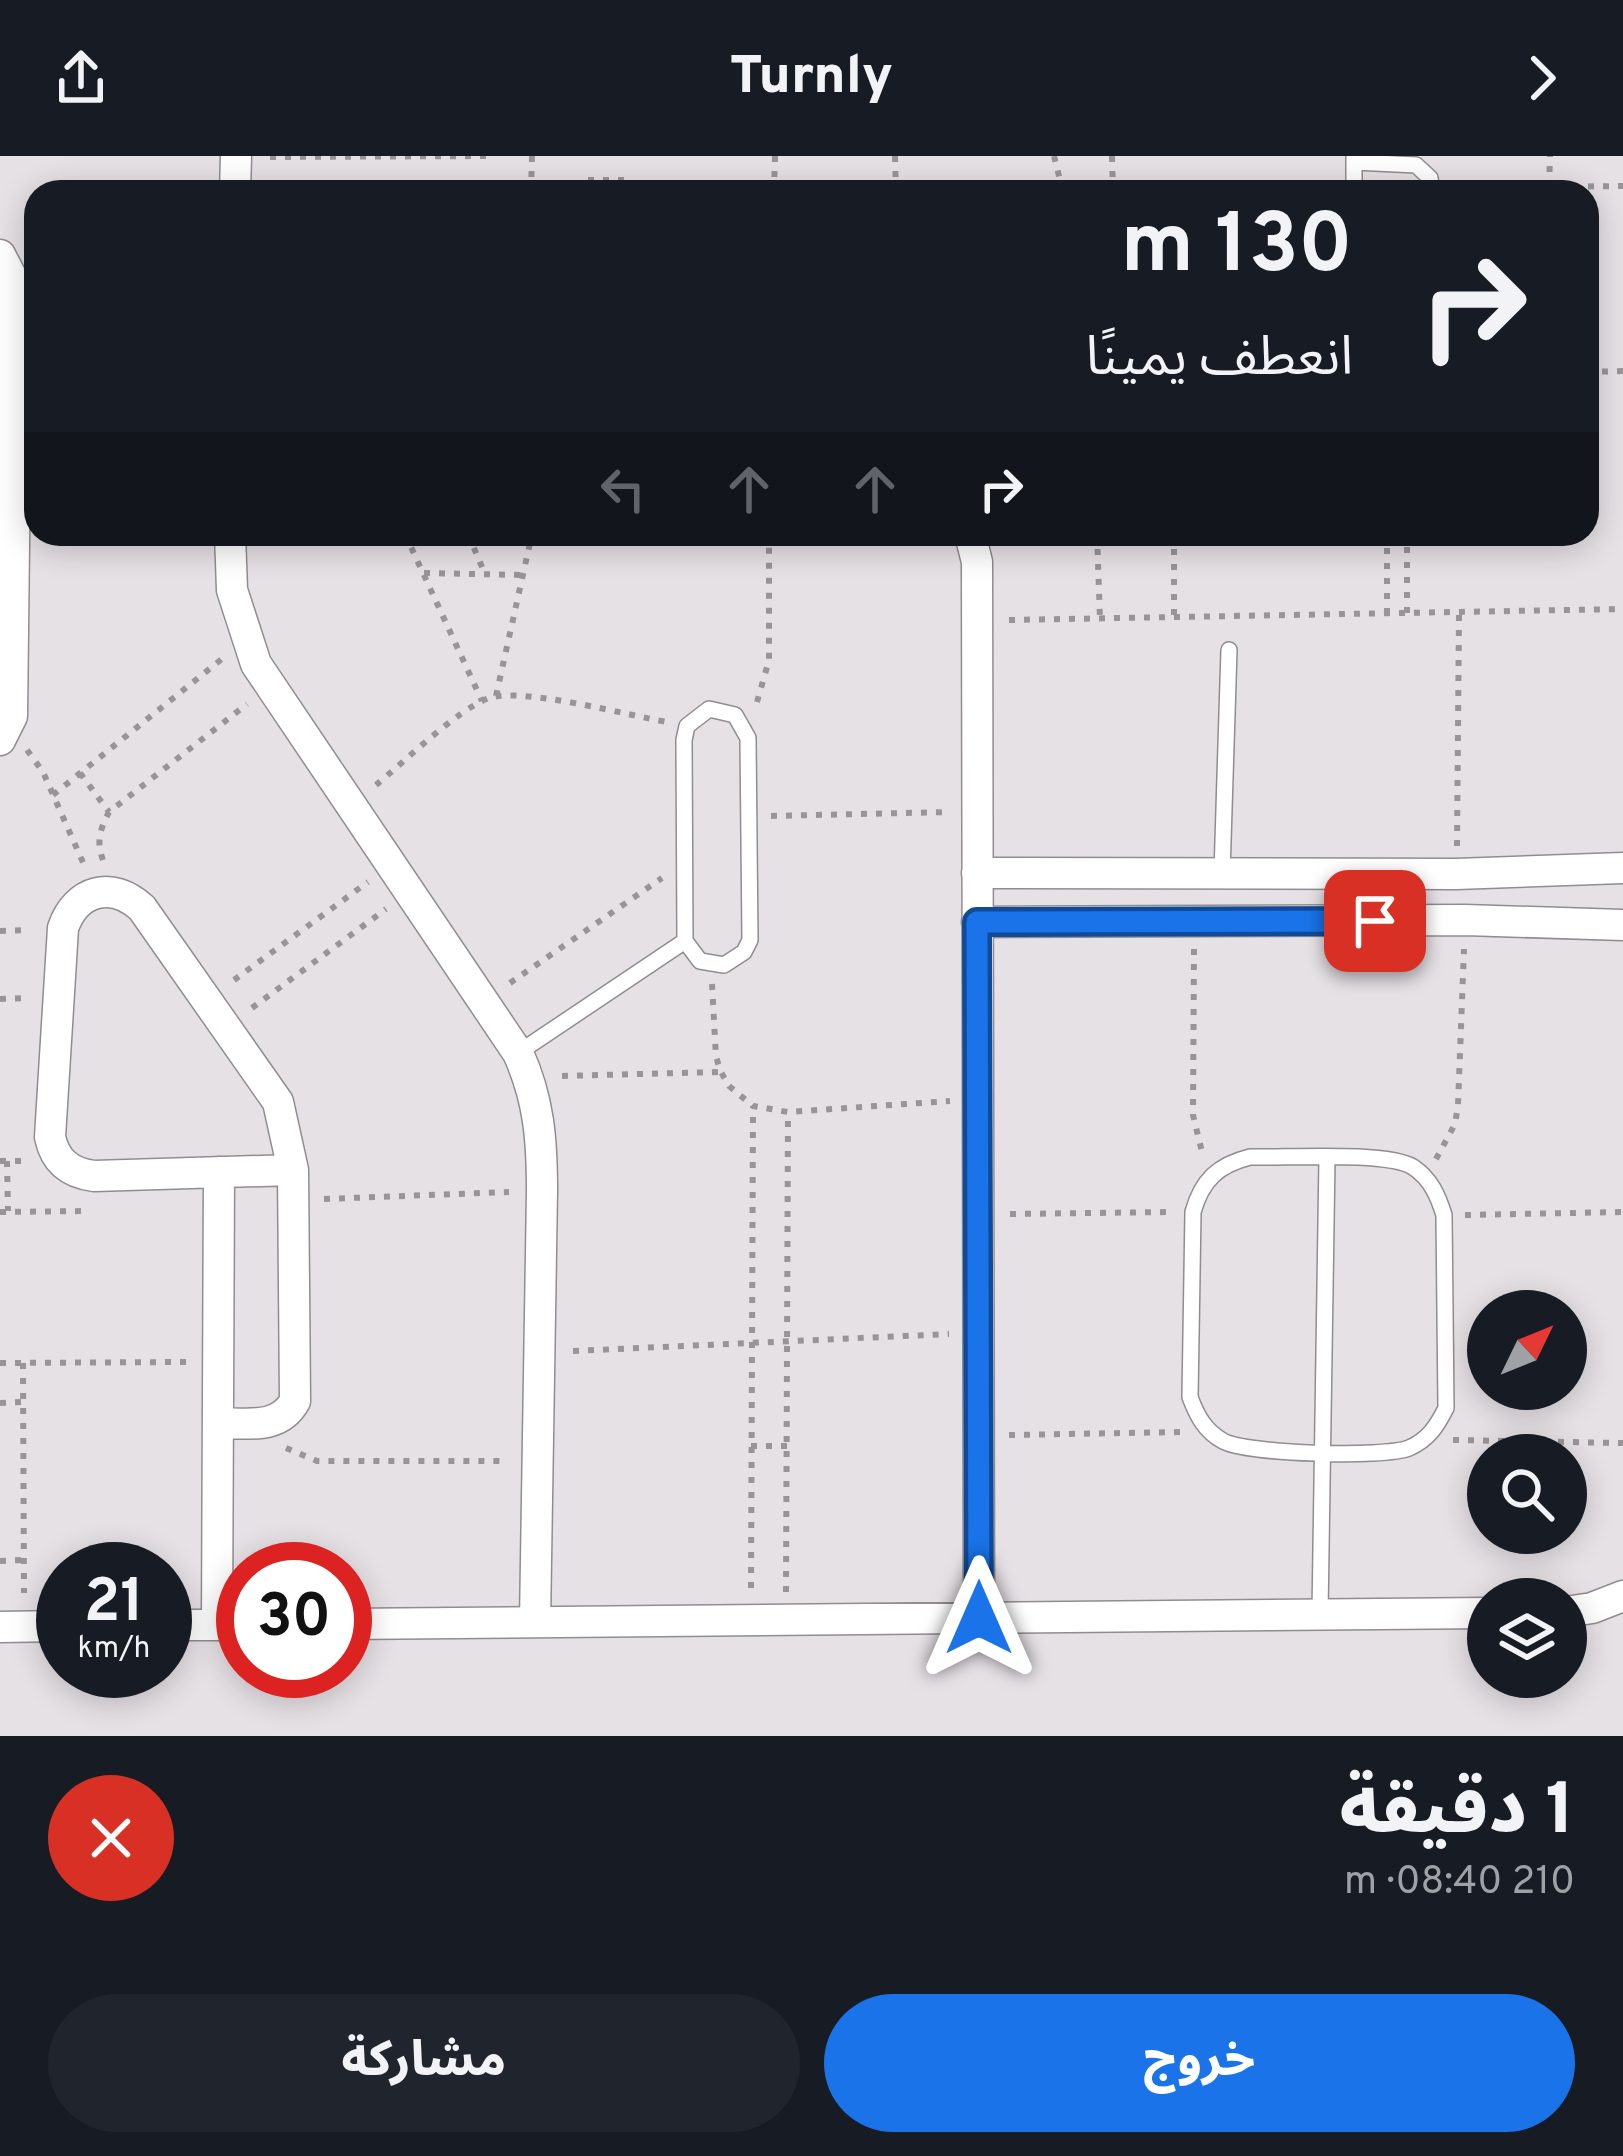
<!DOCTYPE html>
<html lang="ar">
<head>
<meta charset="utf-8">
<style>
	:root { --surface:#171b24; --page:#20242c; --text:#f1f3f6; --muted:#9ea1a6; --accent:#1a73e8 }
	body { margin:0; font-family:Overpass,"Noto Sans Arabic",sans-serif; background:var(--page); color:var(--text); direction:rtl; height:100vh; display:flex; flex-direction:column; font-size:45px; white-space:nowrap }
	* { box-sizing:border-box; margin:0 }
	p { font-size:39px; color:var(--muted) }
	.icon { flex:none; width:66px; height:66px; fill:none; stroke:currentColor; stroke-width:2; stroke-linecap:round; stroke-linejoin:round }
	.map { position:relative; height:1580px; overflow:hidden; direction:ltr }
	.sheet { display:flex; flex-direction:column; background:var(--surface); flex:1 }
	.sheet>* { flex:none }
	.guide { position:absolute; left:24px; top:24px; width:1575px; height:366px; border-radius:36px; box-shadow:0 6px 30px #0003; direction:rtl; background:#171b24; color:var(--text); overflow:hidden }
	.needle { width:78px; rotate:47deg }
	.tools { position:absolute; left:1467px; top:1134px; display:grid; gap:24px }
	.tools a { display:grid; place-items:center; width:120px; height:120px; border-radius:50%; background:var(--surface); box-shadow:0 6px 30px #0003; font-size:60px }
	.speed { position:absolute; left:36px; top:1386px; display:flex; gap:24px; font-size:60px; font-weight:700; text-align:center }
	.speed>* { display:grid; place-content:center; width:156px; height:156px; border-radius:50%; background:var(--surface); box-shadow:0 6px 30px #0003; line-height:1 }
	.speed small { font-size:30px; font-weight:400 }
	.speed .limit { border:18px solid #d22; background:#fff; color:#111 }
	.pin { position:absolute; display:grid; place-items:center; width:102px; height:102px; color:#fff; margin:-51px; border-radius:24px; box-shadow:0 6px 18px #0006 }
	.me { position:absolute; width:132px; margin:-66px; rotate:0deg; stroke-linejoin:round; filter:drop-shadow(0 0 9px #0008) }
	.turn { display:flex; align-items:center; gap:42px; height:252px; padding:0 48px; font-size:54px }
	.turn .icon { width:156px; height:156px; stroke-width:2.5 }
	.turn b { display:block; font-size:84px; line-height:102px }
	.lanes { display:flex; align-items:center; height:114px; padding:0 48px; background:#0003; justify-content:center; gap:60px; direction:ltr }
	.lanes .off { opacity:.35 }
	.round { display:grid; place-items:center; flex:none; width:126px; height:126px; border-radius:63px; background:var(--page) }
	.overview { display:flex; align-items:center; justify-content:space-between; height:204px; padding:0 48px }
	h1 { font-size:72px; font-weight:800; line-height:90px }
	.action { display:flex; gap:24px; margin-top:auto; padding:24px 48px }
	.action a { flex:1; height:138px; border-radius:72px; background:var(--accent); color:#fff; font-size:48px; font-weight:800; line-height:138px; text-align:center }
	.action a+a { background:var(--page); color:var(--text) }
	header { display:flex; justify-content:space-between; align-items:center; height:156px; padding:0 48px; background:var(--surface); font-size:54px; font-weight:800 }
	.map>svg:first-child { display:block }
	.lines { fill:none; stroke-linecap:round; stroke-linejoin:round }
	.lane-casing { stroke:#918c90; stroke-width:18 }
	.street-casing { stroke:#918c90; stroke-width:33 }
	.path { stroke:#989598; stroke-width:6; stroke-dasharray:6 9; stroke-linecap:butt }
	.lane { stroke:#fff; stroke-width:15 }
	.street { stroke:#fff; stroke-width:30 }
	.route-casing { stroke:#114b97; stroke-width:30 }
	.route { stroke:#1a73e8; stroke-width:21 }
</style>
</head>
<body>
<header><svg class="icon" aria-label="forward" viewBox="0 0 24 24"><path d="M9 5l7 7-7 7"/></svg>Turnly<svg class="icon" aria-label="share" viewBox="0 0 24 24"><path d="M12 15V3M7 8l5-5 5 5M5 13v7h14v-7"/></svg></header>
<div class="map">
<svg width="1623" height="1580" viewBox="0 0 1623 1580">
	<rect width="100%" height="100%" fill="#e6e1e5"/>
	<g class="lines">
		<defs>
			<path id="lane" d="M1354,6l62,3 14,13 2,14
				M1354,36v-36
				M709,553l26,6 13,23 2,202 -6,12 -20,13 -24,-4 -15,-20 -1,-201 3,-14z
				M1222,717l7,-223
				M518,897l167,-112
				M1250,1001c35,1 137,-6 163,10 18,12 25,29 31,48l2,193c-9,18 -18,32 -37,40 -25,10 -163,6 -186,-7 -18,-10 -26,-25 -33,-44l3,-185c9,-32 25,-47 57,-55z
				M1320,1458l7,-456"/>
			<path id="street" d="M235,36l1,-36
				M0,99l11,21 4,182 -3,258 -12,24
				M230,378l2,56 24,74 262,389c21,46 24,87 24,138l-7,431
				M970,378l7,28 2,1056
				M977,717l479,1 167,-6
				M977,766l488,-2 158,5
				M219,1267c29,0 60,7 76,-22l-2,-231 -199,6c-24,-3 -39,-15 -44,-39l13,-209c13,-38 49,-48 79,-20l136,194 15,68
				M1566,1456l26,-4 31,-12
				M345,1468l1143,-11
				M165,1469h78
				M217,1469l2,-453
				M0,1471l63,-1"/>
		</defs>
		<!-- lane casing -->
		<use href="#lane" class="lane-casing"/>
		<!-- street casing -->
		<use href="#street" class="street-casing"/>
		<!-- path -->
		<path class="path" d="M895,0l1,36
			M1054,0l9,36
			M1112,0l1,36
			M270,1l223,-1
			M1549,31l1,-31
			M1453,32l170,-2
			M351,36v-6h44l-1,6
			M531,36l1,-36
			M585,36v-12h43v12
			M774,36l1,-36
			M1587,216l36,-1
			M405,378l77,167
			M468,378l17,40
			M1097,378l3,85
			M1174,378v83
			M263,386l12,-8
			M424,417l99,2
			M1407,457v-79
			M1387,458v-80
			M1009,464l614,-11
			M496,540l36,-162
			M757,546l12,-42v-126
			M27,594l16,22 42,95
			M80,617l29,39
			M376,629c28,-23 82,-76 113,-87 33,-11 138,17 178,24
			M53,639l170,-137
			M771,660l179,-4
			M1457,690l2,-233
			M103,704c-7,-18 -3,-31 6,-48l138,-108
			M0,775l30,-1
			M1194,793l-1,166 10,41
			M234,824l134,-98
			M510,827l152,-105
			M712,828l4,73 5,15 8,14 24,20 35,6 162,-11
			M0,843l26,-1
			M252,852l134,-99
			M562,920l159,-4
			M1436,1003l19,-35 3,-19 6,-156
			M0,1005h26
			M7,1005l1,50
			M324,1043l185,-7
			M0,1056l90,-1
			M1010,1058l161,-2
			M1465,1059l158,-3
			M573,1195l376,-17
			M0,1207l186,-1
			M23,1207l1,230
			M0,1247l23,-1
			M1009,1279l173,-3
			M1453,1284l170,3
			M751,1290h36
			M286,1292l31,13h187
			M0,1405l23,-1
			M751,1432l2,-482
			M786,1436l2,-480"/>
		<!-- lane -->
		<use href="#lane" class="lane"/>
		<!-- street -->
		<use href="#street" class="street"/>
	</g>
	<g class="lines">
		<defs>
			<path id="route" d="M979,1462l-2,-696 398,-1"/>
		</defs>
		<!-- route casing -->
		<use href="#route" class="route-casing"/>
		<!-- route -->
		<use href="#route" class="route"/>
	</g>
</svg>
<div class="tools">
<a><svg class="needle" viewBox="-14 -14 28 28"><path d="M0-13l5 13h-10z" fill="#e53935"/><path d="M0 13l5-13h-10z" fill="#9ea1a6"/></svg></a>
<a><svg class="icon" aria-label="search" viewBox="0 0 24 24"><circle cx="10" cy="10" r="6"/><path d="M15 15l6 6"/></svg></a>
<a><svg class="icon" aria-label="layers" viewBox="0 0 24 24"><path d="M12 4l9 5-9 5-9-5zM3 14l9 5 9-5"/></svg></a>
</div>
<div class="speed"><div>21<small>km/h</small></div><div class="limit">30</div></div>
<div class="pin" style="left:1375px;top:765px;background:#d93025"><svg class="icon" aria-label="arrive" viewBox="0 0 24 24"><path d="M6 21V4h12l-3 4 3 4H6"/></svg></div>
<svg class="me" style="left:979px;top:1462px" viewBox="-20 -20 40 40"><path d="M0-17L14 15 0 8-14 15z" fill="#1a73e8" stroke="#fff" stroke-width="4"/></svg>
<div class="guide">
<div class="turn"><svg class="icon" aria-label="right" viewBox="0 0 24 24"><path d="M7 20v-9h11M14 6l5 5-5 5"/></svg><div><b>130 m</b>انعطف يمينًا</div></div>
<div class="lanes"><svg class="icon off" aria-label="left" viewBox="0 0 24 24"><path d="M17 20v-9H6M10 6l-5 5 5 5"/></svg><svg class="icon off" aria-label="ahead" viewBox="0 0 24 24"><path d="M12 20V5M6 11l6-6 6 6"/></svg><svg class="icon off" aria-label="ahead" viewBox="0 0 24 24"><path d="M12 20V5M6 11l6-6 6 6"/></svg><svg class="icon" aria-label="right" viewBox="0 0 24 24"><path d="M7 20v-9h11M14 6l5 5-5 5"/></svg></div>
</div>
</div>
<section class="sheet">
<div class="overview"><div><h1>1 دقيقة</h1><p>210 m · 08:40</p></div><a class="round" style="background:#d93025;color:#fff"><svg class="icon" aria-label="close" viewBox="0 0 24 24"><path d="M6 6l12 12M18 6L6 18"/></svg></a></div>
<div class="action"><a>خروج</a><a>مشاركة</a></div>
</section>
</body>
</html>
